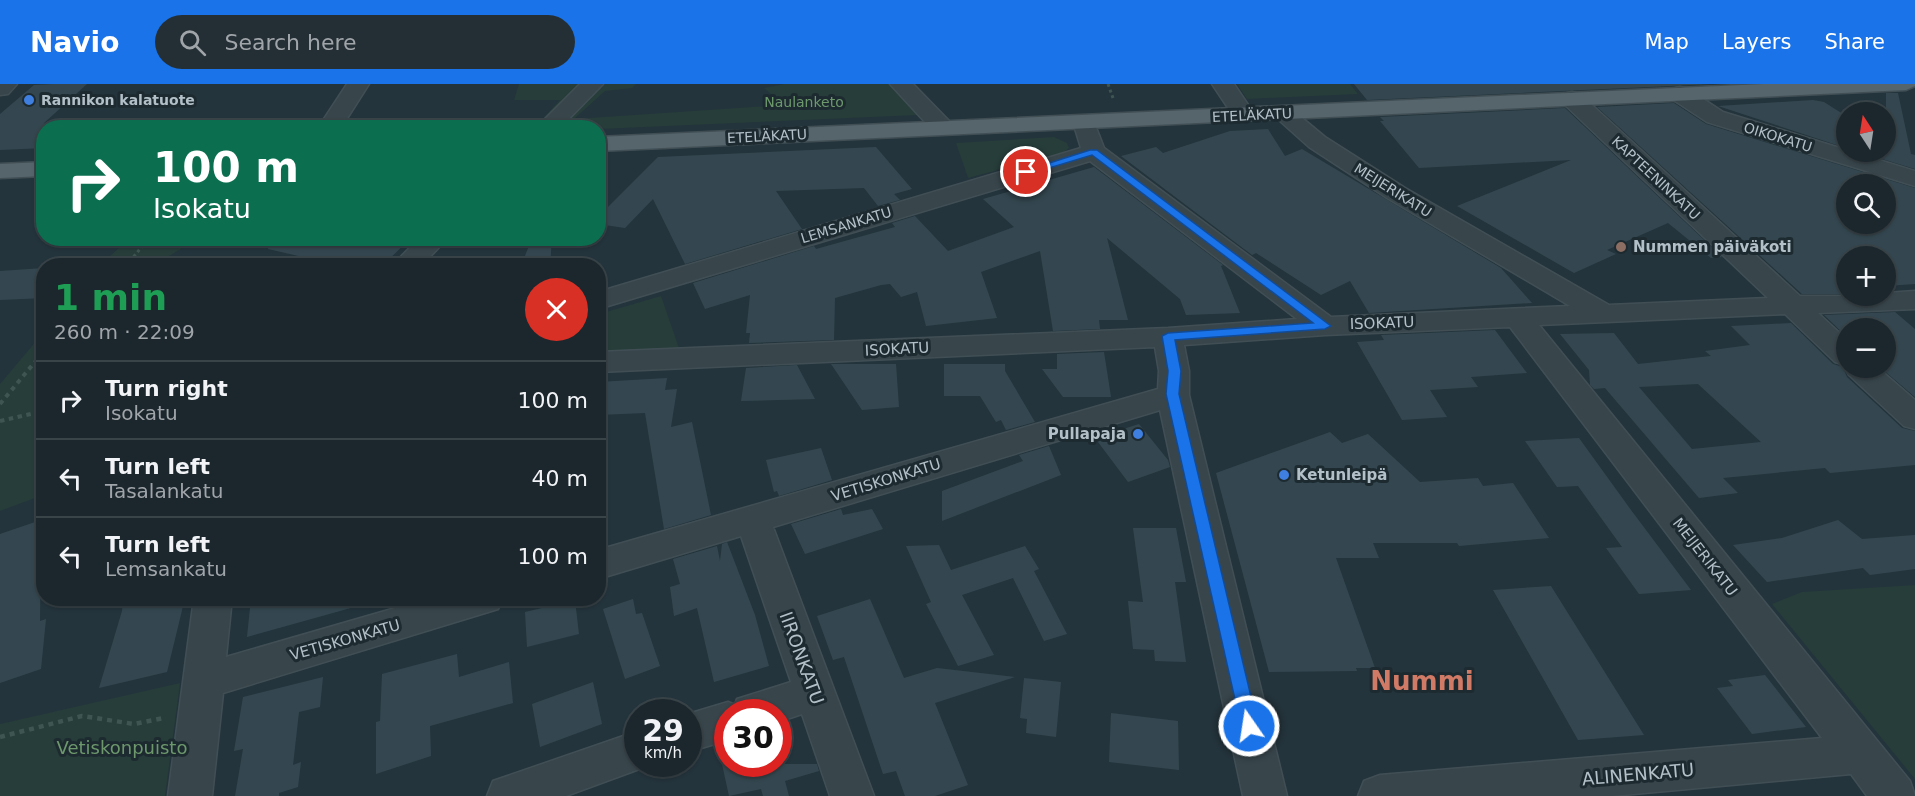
<!DOCTYPE html>
<html lang="en">
<head>
<meta charset="utf-8">
<style>
	:root { --surface:#1b272d; --page:#242f35; --text:#f1f3f6; --muted:#a0a5aa; --line:#394449; --accent:#1a73e8 }
	body { margin:0; font-family:"DejaVu Sans",sans-serif; background:var(--page); color:var(--text); height:100vh; display:flex; flex-direction:column; font-size:22px; white-space:nowrap }
	* { box-sizing:border-box; margin:0 }
	p { font-size:20px; color:var(--muted) }
	.icon { flex:none; width:33px; height:33px; fill:none; stroke:currentColor; stroke-width:2; stroke-linecap:round; stroke-linejoin:round }
	.map { position:relative; flex:1; overflow:hidden }
	.side { position:absolute; left:36px; top:174px; width:570px; height:348px; display:flex; flex-direction:column; background:var(--surface); border-radius:24px; box-shadow:0 2px 4px #0004,0 0 0 2px var(--line) }
	.side>* { flex:none }
	.guide { position:absolute; left:36px; top:36px; width:570px; height:126px; border-radius:24px; box-shadow:0 2px 4px #0004,0 0 0 2px var(--line); background:#0b6e4f; color:#fff; overflow:hidden }
	.needle { width:39px; rotate:348deg }
	.buttons { position:absolute; left:1836px; top:18px; display:grid; gap:12px }
	.buttons a { display:grid; place-items:center; width:60px; height:60px; border-radius:50%; background:var(--surface); box-shadow:0 2px 4px #0004,0 0 0 2px var(--line); font-size:30px }
	.speed { position:absolute; left:624px; top:615px; display:flex; gap:12px; font-size:30px; font-weight:700; text-align:center }
	.speed>* { display:grid; place-content:center; width:78px; height:78px; border-radius:50%; background:var(--surface); box-shadow:0 2px 4px #0004,0 0 0 2px var(--line); line-height:1 }
	.speed small { font-size:15px; font-weight:400 }
	.speed .limit { border:9px solid #d22; background:#fff; color:#111 }
	.pin { position:absolute; display:grid; place-items:center; width:51px; height:51px; color:#fff; margin:-26px; border:3px solid #fff; border-radius:50%; box-shadow:0 2px 6px #0007 }
	.me { position:absolute; width:66px; margin:-33px; rotate:347deg; stroke-linejoin:round; filter:drop-shadow(0 0 4px #0008) }
	.turn { display:flex; align-items:center; gap:21px; height:126px; padding:0 18px; font-size:27px }
	.turn .icon { width:78px; height:78px; stroke-width:2.5 }
	.turn b { display:block; font-size:42px; line-height:51px }
	.round { display:grid; place-items:center; flex:none; width:63px; height:63px; border-radius:32px; background:var(--page) }
	.summary { display:flex; align-items:center; justify-content:space-between; height:102px; padding:0 18px }
	h1 { font-size:36px; font-weight:800; line-height:45px; color:#1e9e55 }
	ul { padding:0; list-style:none }
	li { display:flex; align-items:center; gap:18px; height:78px; padding:0 18px; border-top:2px solid var(--line) }
	li div { flex:1 }
	li b { display:block; font-size:22px }
	li em { font-style:normal }
	header { display:flex; align-items:center; gap:36px; box-sizing:border-box; height:84px; padding:0 30px; background:var(--accent); color:#fff }
	header strong { font-size:28px }
	nav { display:flex; gap:33px; margin-inline-start:auto; font-size:21px }
	.search { width:420px; height:54px; background:var(--page); display:flex; align-items:center; gap:15px; box-sizing:border-box; padding:0 21px; border-radius:33px; color:var(--muted); font-size:22px }
	.map>svg:first-child { display:block }
	.green { fill:#263d3a }
	.building { fill:#344750; fill-rule:evenodd }
	.lines { fill:none; stroke-linecap:round; stroke-linejoin:round }
	.minor-casing { stroke:#414f55; stroke-width:3 }
	.major-casing { stroke:#414f55; stroke-width:3 }
	.path-far2 { stroke:#3f5552; stroke-width:3; stroke-dasharray:3 3; stroke-linecap:butt }
	.path-far1 { stroke:#3f5552; stroke-width:4; stroke-dasharray:4.5 4.5; stroke-linecap:butt }
	.path { stroke:#3f5552; stroke-width:4.5; stroke-dasharray:5 5; stroke-linecap:butt }
	.minor { fill:#38464c; fill-rule:evenodd }
	.major { fill:#56656c; fill-rule:evenodd }
	.route { fill:#1a73e8; stroke:#114b97; stroke-width:1.5 }
	.shop-dot { fill:#3f7fe0; stroke:#1d2b31; stroke-width:2 }
	.education-dot { fill:#8d6e63; stroke:#1d2b31; stroke-width:2 }
	.labels { text-anchor:middle; dominant-baseline:central; stroke-width:6; stroke-linejoin:round; paint-order:stroke }
	.far-poi-label { font-size:14px; font-weight:bold; fill:#b4c0c8; stroke:#1d2b31; text-anchor:start }
	.far-park-label { font-size:14px; fill:#6d986c; stroke:#1d2b31 }
	.far-street-label { font-size:14px; fill:#b4c0c8; stroke:#1d2b31 }
	.poi-label { font-size:15px; font-weight:bold; fill:#b4c0c8; stroke:#1d2b31; text-anchor:start }
	.street-label { font-size:15px; fill:#b4c0c8; stroke:#1d2b31 }
	.near-street-label { font-size:18px; fill:#b4c0c8; stroke:#1d2b31 }
	.near-park-label { font-size:18px; fill:#6d986c; stroke:#1d2b31 }
	.near-district-label { font-size:26px; font-weight:bold; fill:#d17a66; stroke:#1d2b31 }
</style>
</head>
<body>
<header>
<strong>Navio</strong>
<div class="search"><svg class="icon" aria-label="search" viewBox="0 0 24 24"><circle cx="10" cy="10" r="6"/><path d="M15 15l6 6"/></svg>Search here</div>
<nav><a>Map</a><a>Layers</a><a>Share</a></nav>
</header>
<div class="map">
<svg width="1915" height="712" viewBox="0 0 1915 712">
	<rect width="100%" height="100%" fill="#24343c"/>
	<!-- green -->
	<path class="green" d="M519,0h117l-4,4 -27,3 -31,28 210,-14 -20,-17 21,-4h104l30,31 -320,14 -65,-1 26,-28h-46z
		M1237,0h113l8,10 -111,5z
		M1054,53l13,6 2,5 -5,4 -96,26 -12,-35z
		M129,155v-1l67,1 -36,23 21,3h-81z
		M661,212l19,55 -81,4v-41z
		M43,249v162l-43,16v-127z
		M1915,501v194l-143,-175 30,-12z
		M180,599l-15,113h-165v-72z"/>
	<!-- building -->
	<path class="building" d="M53,0h34l-43,39v25l-44,2v-36l34,-29z
		M1354,0h360l-347,16z
		M1886,9h12l13,61 4,1v14l-56,-17h27z
		M1813,16l11,2 22,14v32l-128,-42z
		M1674,19l32,21 209,64v96l-29,2v-30h-40v38h-44l-205,-187zM1846,100h40v40h-40z
		M1565,24l157,149 -11,1 -43,-35 -61,27 9,4 -42,19 -117,-67 114,-46 -152,8 -39,-47h4l-4,-4z
		M1268,45l17,27 17,-7 199,119 31,35 -163,10 -19,-32 -29,14 -65,-42 -4,2 -131,-99 35,-9 7,6 67,-22z
		M876,63l36,42 -18,5 6,6 -22,6 -14,-18 -88,3 26,38 -117,35 -32,-65 -28,29 -27,-4v-7l60,-60z
		M1094,83l129,98 -2,1 19,47 -54,2 -6,-16 -73,-61 21,82h-29l1,9 -47,2 -13,-80 -59,21 16,46 -71,8 -9,-34 -16,5 -11,-13 -9,1 -46,13 -1,42 -85,3 1,-10h-4l4,-38 -45,14 -12,-26 121,-37 2,3 79,-22 -3,-4 23,-7 33,35 66,-24 -31,-28z
		M269,154h142l-29,28h-40l-74,-17z
		M532,154h20l-2,28h-29z
		M44,184v30l-44,2v-29z
		M1895,228l20,17v68l-34,-29h5v-40h-40v8l-22,-21z
		M1791,239l42,41 10,3 4,10 55,51 13,3v34l-85,8 -5,-5 -102,10 15,15 -39,5 -94,-110 -11,1 -4,-4 -1,-15 -29,-36 54,-1 24,31 73,-8 -6,-5 45,-6 -19,-19zM1698,300l63,58 -69,7 -53,-62z
		M1495,246l32,43 -56,4 7,10 -48,3 17,27 -45,3 -45,-78 27,-2 -3,-5z
		M1104,268l7,45h-48l-21,-28h15v-15z
		M831,280h65l3,43 -37,3z
		M944,280h61v7l30,51 -29,8 -5,-10 -5,2 -16,-26h-36z
		M797,281l18,34 -74,2 5,-33z
		M667,294l-2,12 12,-1 -6,38 21,-5 19,93 -47,14 -19,-116 -47,2v-33z
		M1139,340l29,36 2,7 -42,15 -33,-44z
		M1330,348l12,11 26,-9 52,48 58,-4 5,8 30,-3 36,55 -90,8 -2,-3h-84l6,15h-43l39,110h-19l1,3 -88,1 -53,-199z
		M1579,354l52,72 60,80 -52,4 -33,-46 16,-1 -44,-61 -21,1 -32,-46z
		M1049,362l12,29 -119,46v-30l81,-30 -4,-6z
		M821,364l11,32 -53,16 -2,-5 -3,1 -8,-32z
		M841,425l2,6 29,-6 11,20 -78,25 -14,-30z
		M41,436l-1,101 6,-2 -5,50 -41,14v-149z
		M1838,436l24,19 53,-4v34l-45,6 -7,-7 -96,14 -34,-37 49,-7z
		M1133,444h43l10,54h-11l11,80 -31,-1 -1,-11 -21,-1 -5,-48 15,1z
		M727,458l28,73 14,51 -55,16 -17,-74 -23,8 -4,-29 10,-3 -7,-25 44,-13 3,15 2,-17z
		M939,461l12,25 74,-24 14,23 -5,2 33,63 -23,7 -31,-63 -51,17 32,60 -36,11 -32,-62 5,-2 -25,-56z
		M1551,502l93,149 -66,5 -85,-150z
		M123,514h62l-18,74 -68,16 23,-77z
		M251,514h106l1,8 -111,31z
		M633,515l3,15 6,-1 18,53 -35,13 -22,-70z
		M870,515l34,79 33,-10 78,9 -80,26 33,82 -33,11h-30l-9,-25 -13,3 -39,-117 -11,3 -16,-44z
		M575,516l4,34 -52,13 -2,-35z
		M457,570l2,23 50,-15 4,41 -83,23 1,30 -55,18v-52l4,-1 2,-47z
		M1765,591l41,52 -54,7 -35,-46 16,-2 -5,-6z
		M323,593l-3,30 -21,5 -6,53 8,-3 -3,25 -19,6v3h-44l8,-47 -9,2 9,-54z
		M1024,594l37,4 -5,55 -30,-4 1,-14 -7,-1z
		M593,598l9,42 -62,23 -8,-43z
		M1111,629l67,8 1,49 -70,-8z
		M722,680h95l2,7 -34,10 4,15h-26l-2,-7 -32,7z"/>
	<g class="lines">
		<defs>
			<path id="minor" d="M0,0h17l-9,10 -8,1z
				M347,0h22l-28,44h-23z
				M580,0h23l-43,44h-24z
				M890,0h23l39,40 3,5 -3,5h-16z
				M1212,0h22l21,31 -3,5h-16z
				M1680,3l8,2 35,23 192,59v15l-208,-64 -35,-23 -3,-5 3,-5z
				M1572,8l8,2 220,202h86v-3l29,-2v18l-97,4 28,26v26l-11,-3 -50,-48 -246,11 371,456 5,15h-48l-16,-22 -239,22h-254l6,-15 16,-6 442,-37 -312,-411 -185,8 -141,10 5,26v24l98,401h-44l-83,-386 -387,117 101,269h-44l-28,-82 -24,8v-10h-50v28l-40,12v-38l40,-12 7,3 2,-6 54,-17 -50,-146 -143,43v-29l560,-161 1,-18 -4,-24 -557,25v-20l570,-24 129,-9 -207,-158 -492,148v-17l483,-144 -8,-26 3,-5h16l12,31 227,169 239,-11 -183,-108 -78,-51 -38,-34 3,-5h16l35,29 80,51 204,117 159,-7 -204,-194 -3,-5 3,-5z
				M419,154h29l-27,28h-29z
				M1846,281v3h32l37,32v29l-11,-3 -55,-51 -4,-7z
				M194,514h38l-6,59 204,-59h74l-6,11 -275,84 -11,103h-44z
				M638,647v33h15l-87,32h-79l6,-15z"/>
			<path id="major" d="M1764,0h151v2l-9,4 -1308,61v-14z
				M44,78v14l-44,2v-14z"/>
		</defs>
		<!-- minor casing -->
		<use href="#minor" class="minor-casing"/>
		<!-- major casing -->
		<use href="#major" class="major-casing"/>
		<!-- path-far2 -->
		<path class="path-far2" d="M1108,0l5,14
			M126,182l23,-28"/>
		<!-- path-far1 -->
		<path class="path-far1" d="M0,320l44,-53
			M0,337l44,-10"/>
		<!-- path -->
		<path class="path" d="M0,653l82,-21 52,8 30,-6"/>
		<!-- minor -->
		<use href="#minor" class="minor"/>
		<!-- major -->
		<use href="#major" class="major"/>
	</g>
	<!-- route -->
	<path class="route" d="M1090,66h7l234,176 -6,3 -150,11 6,31 -2,23 79,332 -2,6 -7,2 -6,-2 -2,-6 -75,-332 2,-23 -6,-35 6,-3 145,-10 -221,-168 -66,20 -5,-3z"/>
	<!-- markers -->
	<g class="shop-dot">
		<circle cx="29" cy="16" r="6"/>
		<circle cx="1138" cy="350" r="6"/>
		<circle cx="1284" cy="391" r="6"/>
	</g>
	<circle class="education-dot" cx="1621" cy="163" r="6"/>
	<g class="labels">
		<!-- far-poi labels -->
		<g class="far-poi-label">
			<text x="41" y="16">Rannikon kalatuote</text>
		</g>
		<!-- far-park labels -->
		<g class="far-park-label">
			<text x="804" y="18">Naulanketo</text>
		</g>
		<!-- far-street labels -->
		<g class="far-street-label">
			<text transform="translate(1252 31) rotate(-3)">ETELÄKATU</text>
			<text transform="translate(767 52) rotate(-3)">ETELÄKATU</text>
			<text transform="translate(1778 53) rotate(17)">OIKOKATU</text>
			<text transform="translate(1656 94) rotate(43)">KAPTEENINKATU</text>
			<text transform="translate(1393 106) rotate(32)">MEIJERIKATU</text>
			<text transform="translate(846 141) rotate(-17)">LEMSANKATU</text>
		</g>
		<!-- poi labels -->
		<g class="poi-label">
			<text x="1633" y="163">Nummen päiväkoti</text>
			<text x="1126" y="350" text-anchor="end">Pullapaja</text>
			<text x="1296" y="391">Ketunleipä</text>
		</g>
		<!-- street labels -->
		<g class="street-label">
			<text transform="translate(1382 239) rotate(-2)">ISOKATU</text>
			<text transform="translate(897 265) rotate(-3)">ISOKATU</text>
			<text transform="translate(886 396) rotate(-17)">VETISKONKATU</text>
			<text transform="translate(1705 473) rotate(52)">MEIJERIKATU</text>
			<text transform="translate(345 556) rotate(-16)">VETISKONKATU</text>
		</g>
		<!-- near-street labels -->
		<g class="near-street-label">
			<text transform="translate(802 574) rotate(70)">IIRONKATU</text>
			<text transform="translate(1638 690) rotate(-5)">ALINENKATU</text>
		</g>
		<!-- near-park labels -->
		<g class="near-park-label">
			<text x="122" y="663">Vetiskonpuisto</text>
		</g>
		<!-- near-district labels -->
		<g class="near-district-label">
			<text x="1422" y="597">Nummi</text>
		</g>
	</g>
</svg>
<div class="buttons">
<a><svg class="needle" viewBox="-14 -14 28 28"><path d="M0-13l5 13h-10z" fill="#e53935"/><path d="M0 13l5-13h-10z" fill="#a0a5aa"/></svg></a>
<a><svg class="icon" aria-label="search" viewBox="0 0 24 24"><circle cx="10" cy="10" r="6"/><path d="M15 15l6 6"/></svg></a>
<a>+</a>
<a>−</a>
</div>
<div class="speed"><div>29<small>km/h</small></div><div class="limit">30</div></div>
<div class="pin" style="left:1026px;top:88px;background:#d93025"><svg class="icon" aria-label="arrive" viewBox="0 0 24 24"><path d="M6 21V4h12l-3 4 3 4H6"/></svg></div>
<svg class="me" style="left:1249px;top:642px" viewBox="-20 -20 40 40"><circle r="17" fill="#1a73e8" stroke="#fff" stroke-width="3"/><path d="M0-11L8 9 0 5-8 9z" fill="#fff"/></svg>
<div class="guide">
<div class="turn"><svg class="icon" aria-label="right" viewBox="0 0 24 24"><path d="M7 20v-9h11M14 6l5 5-5 5"/></svg><div><b>100 m</b>Isokatu</div></div>
</div>
<section class="side">
<div class="summary"><div><h1>1 min</h1><p>260 m · 22:09</p></div><a class="round" style="background:#d93025;color:#fff"><svg class="icon" aria-label="close" viewBox="0 0 24 24"><path d="M6 6l12 12M18 6L6 18"/></svg></a></div>
<ul>
<li><svg class="icon" aria-label="right" viewBox="0 0 24 24"><path d="M7 20v-9h11M14 6l5 5-5 5"/></svg><div><b>Turn right</b><p>Isokatu</p></div><em>100 m</em></li>
<li><svg class="icon" aria-label="left" viewBox="0 0 24 24"><path d="M17 20v-9H6M10 6l-5 5 5 5"/></svg><div><b>Turn left</b><p>Tasalankatu</p></div><em>40 m</em></li>
<li><svg class="icon" aria-label="left" viewBox="0 0 24 24"><path d="M17 20v-9H6M10 6l-5 5 5 5"/></svg><div><b>Turn left</b><p>Lemsankatu</p></div><em>100 m</em></li>
</ul>
</section>
</div>
</body>
</html>
